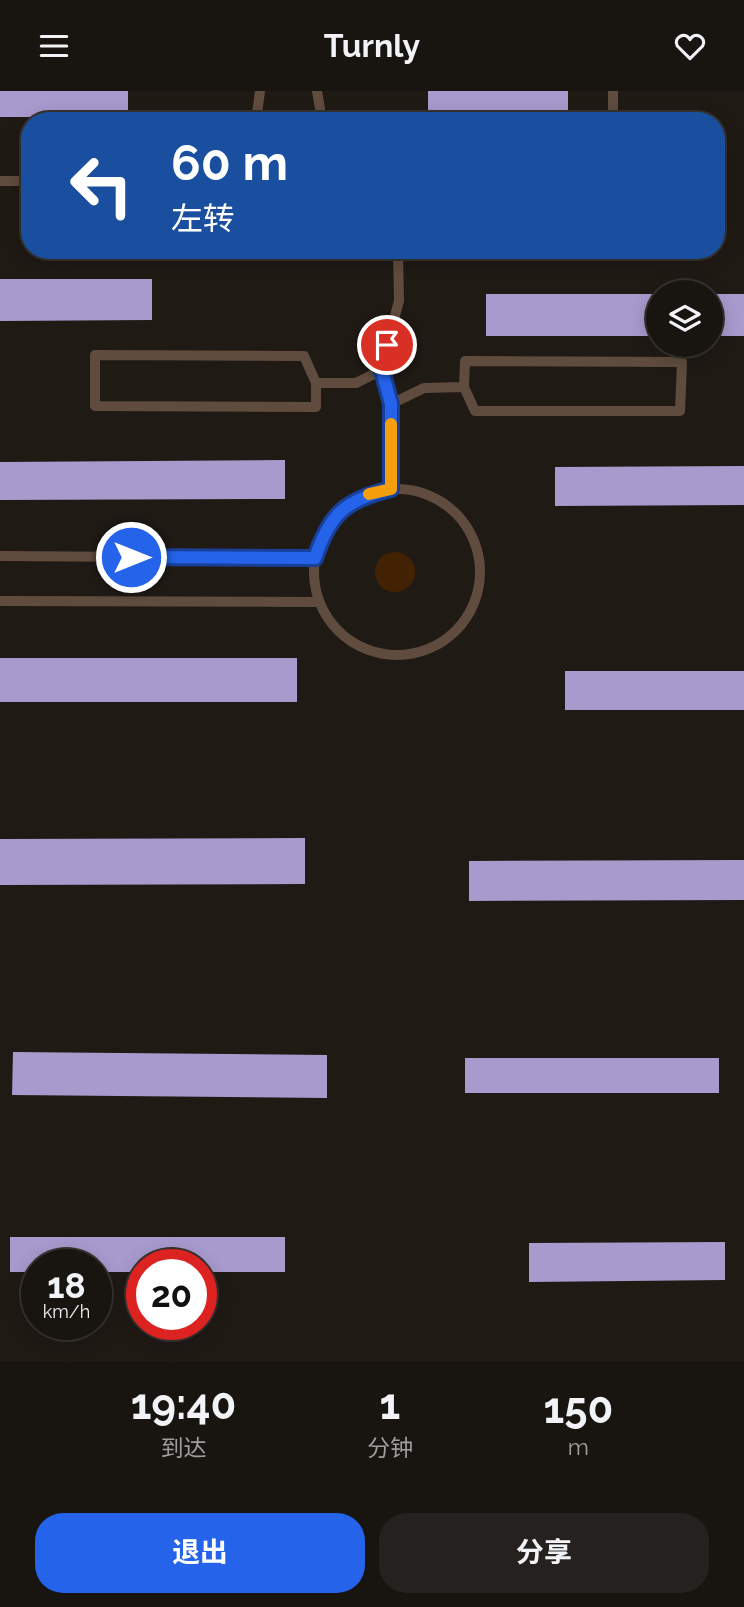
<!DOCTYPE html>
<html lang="zh">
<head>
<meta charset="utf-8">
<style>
	:root { --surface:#181410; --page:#25211e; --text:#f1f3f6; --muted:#9f9e9f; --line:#363330; --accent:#2563eb }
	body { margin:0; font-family:Raleway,"Noto Sans SC",sans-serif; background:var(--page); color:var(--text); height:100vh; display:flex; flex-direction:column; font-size:26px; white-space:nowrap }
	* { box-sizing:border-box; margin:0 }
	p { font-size:23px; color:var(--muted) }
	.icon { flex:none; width:38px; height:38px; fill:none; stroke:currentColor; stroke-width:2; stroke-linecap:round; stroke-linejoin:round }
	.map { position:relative; height:1271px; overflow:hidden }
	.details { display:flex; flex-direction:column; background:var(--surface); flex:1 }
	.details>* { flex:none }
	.hud { position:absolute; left:21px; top:21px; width:704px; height:147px; border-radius:28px; box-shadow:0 4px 18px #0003,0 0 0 2px var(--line); background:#1a4fa0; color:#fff; overflow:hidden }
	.controls { position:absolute; left:646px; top:189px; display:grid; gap:14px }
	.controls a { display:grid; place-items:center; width:77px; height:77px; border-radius:50%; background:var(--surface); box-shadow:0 4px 18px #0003,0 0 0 2px var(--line); font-size:35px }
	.speed { position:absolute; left:21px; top:1158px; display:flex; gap:14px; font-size:35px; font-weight:700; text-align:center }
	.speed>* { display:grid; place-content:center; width:91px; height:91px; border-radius:50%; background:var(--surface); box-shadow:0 4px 18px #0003,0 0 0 2px var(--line); line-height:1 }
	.speed small { font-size:18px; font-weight:400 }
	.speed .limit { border:10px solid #d22; background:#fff; color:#111 }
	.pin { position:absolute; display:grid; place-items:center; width:60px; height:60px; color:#fff; margin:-30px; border:4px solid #fff; border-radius:50%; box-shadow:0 2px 7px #0007 }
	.me { position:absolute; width:77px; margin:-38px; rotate:90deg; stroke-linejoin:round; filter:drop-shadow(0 0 5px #0008) }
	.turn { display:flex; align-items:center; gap:24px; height:147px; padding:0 35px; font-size:32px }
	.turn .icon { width:91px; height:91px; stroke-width:2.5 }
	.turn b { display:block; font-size:49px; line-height:60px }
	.eta { display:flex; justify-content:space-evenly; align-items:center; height:119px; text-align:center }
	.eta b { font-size:42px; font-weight:700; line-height:49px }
	.cta { display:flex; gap:14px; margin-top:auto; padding:14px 35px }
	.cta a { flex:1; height:80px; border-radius:28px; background:var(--accent); color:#fff; font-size:28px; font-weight:700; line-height:80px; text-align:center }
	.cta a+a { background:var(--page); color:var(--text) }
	header { display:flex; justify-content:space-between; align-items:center; height:91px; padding:0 35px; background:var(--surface); font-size:32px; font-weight:700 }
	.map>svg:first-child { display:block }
	.green { fill:#422203 }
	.building { fill:#a89acd }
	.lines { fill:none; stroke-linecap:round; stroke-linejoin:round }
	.lane { stroke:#5f4c3e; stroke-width:10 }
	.route-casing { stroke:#184099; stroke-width:18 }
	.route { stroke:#2563eb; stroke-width:12 }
	.slow { stroke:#f59e0b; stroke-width:12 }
</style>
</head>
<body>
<header><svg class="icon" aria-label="menu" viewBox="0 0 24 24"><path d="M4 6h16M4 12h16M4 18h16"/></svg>Turnly<svg class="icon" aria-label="heart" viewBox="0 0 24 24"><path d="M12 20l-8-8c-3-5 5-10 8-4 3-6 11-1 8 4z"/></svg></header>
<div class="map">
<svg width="744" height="1271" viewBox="0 0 744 1271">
	<rect width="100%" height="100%" fill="#201a15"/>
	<!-- green -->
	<path class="green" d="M375 481a20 20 0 1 1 40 0a20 20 0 1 1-40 0Z"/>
	<!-- building -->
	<path class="building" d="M0,0h128v26h-128z
		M428,0h140v25h-140z
		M0,188h152v41l-152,1z
		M486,203h172v42h-172z
		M710,203h34v42h-34z
		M285,369v39l-285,1v-38z
		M744,375v39l-189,1v-39z
		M0,567h297v44h-297z
		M565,580h179v39h-179z
		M305,747v46l-305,1v-46z
		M744,769v40l-275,1v-40z
		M13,961l314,3v43l-315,-3z
		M465,967h254v35h-254z
		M10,1146h275v35h-84v-7h-59v7h-46v-7h-59v7h-27z
		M725,1151v38l-196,2v-39z"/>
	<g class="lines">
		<!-- lane -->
		<path class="lane" d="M317,0l5,30
			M256,30l4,-30
			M613,30v-30
			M0,90h30
			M316,292v24l-221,-1v-51l209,1 12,27h40l26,-13
			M391,313l33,-16 40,-1 1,-26 217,1 -2,49h-205l-11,-24
			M391,398v-85l-10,-37 18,-66 -1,-51
			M314 481a83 83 0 1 1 166 0a83 83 0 1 1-166 0Z
			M0,465l315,2
			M0,510l319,1"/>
	</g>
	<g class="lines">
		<defs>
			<path id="route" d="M131,466l184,1c15,-44 30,-58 76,-69v-85l-10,-37 6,-22"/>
		</defs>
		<!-- route casing -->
		<use href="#route" class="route-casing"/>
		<!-- route -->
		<use href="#route" class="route"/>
		<!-- slow -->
		<path class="slow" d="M369,403l22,-5v-65"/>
	</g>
</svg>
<div class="controls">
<a><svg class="icon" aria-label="layers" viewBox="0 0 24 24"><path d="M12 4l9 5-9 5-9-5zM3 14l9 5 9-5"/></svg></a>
</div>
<div class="speed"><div>18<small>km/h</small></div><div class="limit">20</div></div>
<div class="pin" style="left:387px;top:254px;background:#d93025"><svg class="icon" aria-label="arrive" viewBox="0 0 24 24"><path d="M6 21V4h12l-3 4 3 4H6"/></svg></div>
<svg class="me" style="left:131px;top:466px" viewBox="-20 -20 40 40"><circle r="17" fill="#2563eb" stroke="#fff" stroke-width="3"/><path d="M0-11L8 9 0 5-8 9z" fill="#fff"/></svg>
<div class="hud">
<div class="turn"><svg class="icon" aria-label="left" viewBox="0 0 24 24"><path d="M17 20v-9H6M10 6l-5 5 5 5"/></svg><div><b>60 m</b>左转</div></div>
</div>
</div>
<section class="details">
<div class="eta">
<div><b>19:40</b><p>到达</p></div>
<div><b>1</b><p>分钟</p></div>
<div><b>150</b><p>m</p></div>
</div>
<div class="cta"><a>退出</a><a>分享</a></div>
</section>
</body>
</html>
